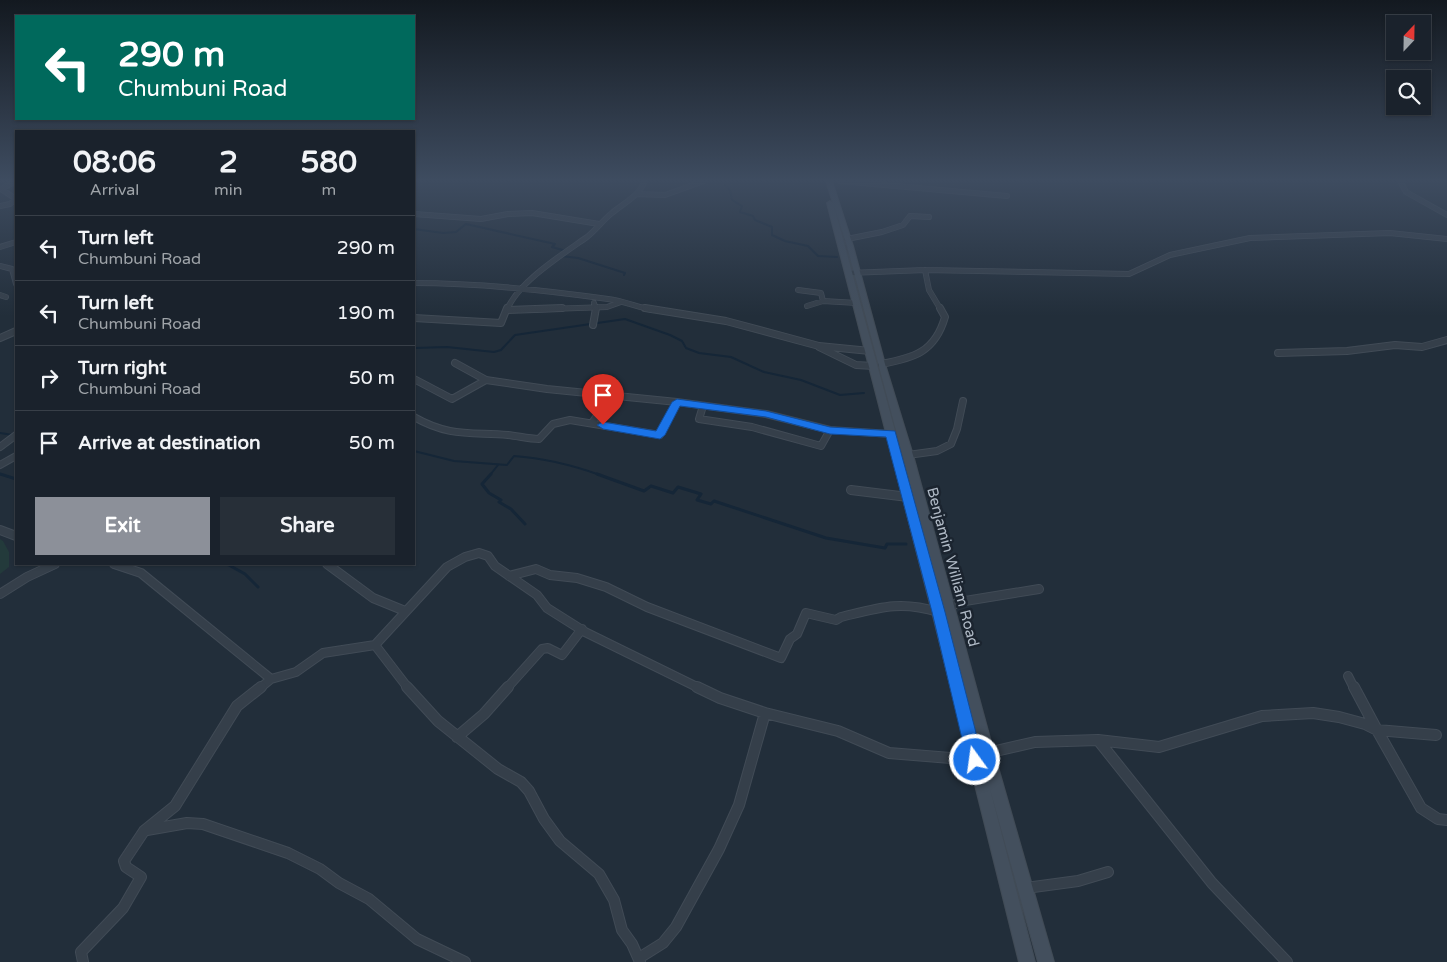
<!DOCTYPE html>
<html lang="en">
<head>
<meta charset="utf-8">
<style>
	:root { --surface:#1a222c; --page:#272f38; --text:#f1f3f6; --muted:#9fa4a9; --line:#383f48; --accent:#8c9099 }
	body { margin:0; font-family:"Varela Round",sans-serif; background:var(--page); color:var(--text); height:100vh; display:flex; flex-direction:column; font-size:19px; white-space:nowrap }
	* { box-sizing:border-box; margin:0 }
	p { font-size:16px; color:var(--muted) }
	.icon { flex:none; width:28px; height:28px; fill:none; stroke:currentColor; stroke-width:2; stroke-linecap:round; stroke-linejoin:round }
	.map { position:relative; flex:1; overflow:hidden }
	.details { position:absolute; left:15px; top:130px; width:400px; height:435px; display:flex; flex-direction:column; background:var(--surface); border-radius:0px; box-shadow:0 1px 4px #0004,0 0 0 1px var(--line) }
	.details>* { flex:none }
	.banner { position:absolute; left:15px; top:15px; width:400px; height:105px; border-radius:0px; box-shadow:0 1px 4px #0004,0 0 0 1px var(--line); background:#00695c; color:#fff; overflow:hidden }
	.needle { width:32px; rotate:22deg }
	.controls { position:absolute; left:1386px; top:15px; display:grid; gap:10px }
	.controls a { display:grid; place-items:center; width:45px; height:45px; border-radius:0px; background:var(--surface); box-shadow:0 1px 4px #0004,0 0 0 1px var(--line); font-size:25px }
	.pin { position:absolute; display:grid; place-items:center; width:42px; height:42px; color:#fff; margin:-51px -21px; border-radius:50% 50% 50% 0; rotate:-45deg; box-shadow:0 0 5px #0007 }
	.pin .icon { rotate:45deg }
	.me { position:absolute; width:55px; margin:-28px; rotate:346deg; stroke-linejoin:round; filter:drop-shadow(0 0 4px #0008) }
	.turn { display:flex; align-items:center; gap:18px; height:105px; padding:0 20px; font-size:22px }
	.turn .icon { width:65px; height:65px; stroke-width:2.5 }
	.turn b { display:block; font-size:35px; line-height:42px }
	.eta { display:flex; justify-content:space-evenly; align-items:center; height:85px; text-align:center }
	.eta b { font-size:30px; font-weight:700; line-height:35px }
	.primary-button { display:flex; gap:10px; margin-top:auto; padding:10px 20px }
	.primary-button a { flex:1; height:58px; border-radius:0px; background:var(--accent); color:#fff; font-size:20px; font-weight:700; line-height:58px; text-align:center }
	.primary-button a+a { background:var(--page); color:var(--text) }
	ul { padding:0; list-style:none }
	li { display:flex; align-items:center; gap:15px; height:65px; padding:0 20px; border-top:1px solid var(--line) }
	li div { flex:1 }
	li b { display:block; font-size:19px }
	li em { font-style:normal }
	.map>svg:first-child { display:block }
	.green { fill:#233a3b }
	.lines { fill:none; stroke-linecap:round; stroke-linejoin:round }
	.stream-far1 { stroke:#152637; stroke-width:2 }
	.stream { stroke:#152637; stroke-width:3 }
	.minor-far3-casing { stroke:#414b56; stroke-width:6 }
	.minor-far2-casing { stroke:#414b56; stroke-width:8 }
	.minor-far1-casing { stroke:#414b56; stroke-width:10 }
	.minor-casing { stroke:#414b56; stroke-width:12 }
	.secondary-casing { stroke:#414b56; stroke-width:2 }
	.minor-far3 { stroke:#353f4a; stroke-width:4.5 }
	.minor-far2 { stroke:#353f4a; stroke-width:6 }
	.minor-far1 { stroke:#353f4a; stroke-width:8 }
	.minor { stroke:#353f4a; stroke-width:10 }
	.secondary { fill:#434f5d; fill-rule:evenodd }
	.route { fill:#1a73e8; stroke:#114b97 }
	.labels { text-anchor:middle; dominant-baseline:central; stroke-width:5; stroke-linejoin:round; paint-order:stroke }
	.street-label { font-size:15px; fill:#b0bac6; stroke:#1b242f }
</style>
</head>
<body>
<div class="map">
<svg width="1447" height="962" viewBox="0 0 1447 962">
	<rect width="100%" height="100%" fill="#222e3a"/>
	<!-- green -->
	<path class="green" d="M0,539l3,2 6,11v15l-9,7z"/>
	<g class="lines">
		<!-- stream-far1 -->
		<path class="stream-far1" d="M726,181l-1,4 5,5 2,10 10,6 -2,6 13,4 2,4 17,7v8l13,6 23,5 10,10 19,1
			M414,229l29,4 13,-1 10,-8 89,20 -3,3 14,4
			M561,256l17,2 47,15 -1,2
			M414,348l33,-1 47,5 7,-2 14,-15 110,-16 45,16 12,6 4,7 13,5 32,4 33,15 37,8 39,15 24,-2
			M0,433l13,2
			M414,451l40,10 53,4 7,-9c30,2 58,9 86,19
			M0,474l3,1
			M490,475l8,-10"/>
		<!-- stream -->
		<path class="stream" d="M0,474l16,5
			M491,474l-9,10 7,9 12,7 -2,2 12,7 14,15
			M597,474l47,17 7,-5 22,7 5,-6 23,7 -4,6 14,4 3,-3 112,37 59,10 2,-4h19
			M227,564l18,10 13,13"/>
		<defs>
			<path id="minor-far3" d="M840,181l167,15
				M1400,181l6,11 41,23
				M637,194l28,1 39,-14
				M0,206l10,-2 6,-5 -15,-10 15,-8
				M414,214l67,5 27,-5 24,-1 67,11
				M847,239l35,-7 21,-7 7,-9 19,1
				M0,247l16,-5
				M0,266l12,3 4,15
				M849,273l76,-3
				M414,283c65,0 130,7 194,16 15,2 30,8 45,11
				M798,290l23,3 2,8
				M0,295l6,2
				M594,303l2,7
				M807,306l16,-5 34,2
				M507,310c11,-28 56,-56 80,-73 9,-7 16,-17 25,-24 12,-10 27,-17 33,-32
				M520,310l87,-3 14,-5
				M941,310l-12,-20 -4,-20 204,4 41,-19 80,-17 140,-5 57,6"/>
			<path id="minor-far2" d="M645,308l81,13 93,25 51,5
				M507,310l55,-2
				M414,318l87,5 6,-15
				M593,325l3,-17
				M0,338l16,-7
				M819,347l37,18 18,1
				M1278,353l69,-2 48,-6 27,2 25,-7
				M455,363l31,17 61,9 130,13
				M881,364c33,-6 54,-12 64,-47l-5,-9
				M414,379l38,20 34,-19
				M703,406l-4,13 53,8 69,19 9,-16
				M414,417c35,20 56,15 94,18 10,1 21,4 31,4l14,-15 17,-4 90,15 17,-33 89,12 64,16 61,4
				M592,423l19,-28
				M0,447l16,-12
				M908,455l29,-4 14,-7 6,-15 6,-28
				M0,465l16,-9"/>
			<path id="minor-far1" d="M851,490l57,7
				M0,530l16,6
				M114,564l27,9 130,106
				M327,564l46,34 32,13
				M509,576l27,-7 14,6 27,3 29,9 41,20 134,51 9,-19 7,-5 9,-21 30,7 5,-3c37,-9 59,-17 97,-5
				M0,594l27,-17 28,-13
				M948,608l11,-6 80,-13
				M375,645l33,43
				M1348,676l6,12
				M260,688l11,-9 25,-7 27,-19 52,-8 72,-78 18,-10 14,-4 9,3 7,10 42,29 10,13 38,24 114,56
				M507,688l35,-39 6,-1 14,7 20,-26"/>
			<path id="minor" d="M407,687l31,34 60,48 23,13 8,9 15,28 16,22 39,33 15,26 8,30 10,14 8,18
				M697,687l23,11 45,15 73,18 51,22 86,7
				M1354,687l23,43 59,5
				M457,737l27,-23 24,-27
				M1098,740l114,143 75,79
				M987,753l48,-11 63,-2 61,7 103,-31 51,-3 26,4 26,7 12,6 44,78 17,11 9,1
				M147,830l40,-7 16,1 85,29 32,16 19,14 30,16 48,40 48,23
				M1026,888l52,-7 30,-9
				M639,958l24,-15 13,-16 43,-78 20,-44 26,-92
				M83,962l-2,-10 42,-44 18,-31 -15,-10 -2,-6 20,-30 31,-25 62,-100 24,-19"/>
			<path id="secondary" d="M826,181h6l21,65 32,118 28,91 81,298 60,209h-16l-48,-173 45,173h-16l-87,-350 -105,-409 3,-2 3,2zM834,206l13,40 94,354z"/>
		</defs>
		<!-- minor-far3 casing -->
		<use href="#minor-far3" class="minor-far3-casing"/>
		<!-- minor-far2 casing -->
		<use href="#minor-far2" class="minor-far2-casing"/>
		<!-- minor-far1 casing -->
		<use href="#minor-far1" class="minor-far1-casing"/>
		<!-- minor casing -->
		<use href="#minor" class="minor-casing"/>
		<!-- secondary casing -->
		<use href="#secondary" class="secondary-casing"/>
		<!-- minor-far3 -->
		<use href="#minor-far3" class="minor-far3"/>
		<!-- minor-far2 -->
		<use href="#minor-far2" class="minor-far2"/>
		<!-- minor-far1 -->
		<use href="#minor-far1" class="minor-far1"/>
		<!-- minor -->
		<use href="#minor" class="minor"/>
		<!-- secondary -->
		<use href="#secondary" class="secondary"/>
	</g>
	<!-- sky -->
	<linearGradient id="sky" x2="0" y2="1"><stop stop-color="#131920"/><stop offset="0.57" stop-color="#3e4c60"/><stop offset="1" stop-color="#3e4c60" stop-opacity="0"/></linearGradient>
	<rect width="1447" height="316" fill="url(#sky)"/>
	<!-- route -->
	<path class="route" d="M677,399l89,12 64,16 65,4 50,181 38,148 -2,5 -6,2 -6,-2 -2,-5 -35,-148 -46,-175 -56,-3 -64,-17 -86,-11 -15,29 -5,4 -57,-10 -6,-4 6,-3 53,9 16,-29z"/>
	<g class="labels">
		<!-- street labels -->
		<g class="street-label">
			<text transform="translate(953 567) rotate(75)">Benjamin William Road</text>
		</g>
	</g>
</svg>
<div class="controls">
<a><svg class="needle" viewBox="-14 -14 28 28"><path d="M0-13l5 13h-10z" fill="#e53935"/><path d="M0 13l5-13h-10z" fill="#9fa4a9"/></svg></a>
<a><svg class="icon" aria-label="search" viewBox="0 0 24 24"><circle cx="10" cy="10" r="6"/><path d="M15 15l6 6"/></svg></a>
</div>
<div class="pin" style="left:603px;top:425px;background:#d93025"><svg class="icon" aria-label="arrive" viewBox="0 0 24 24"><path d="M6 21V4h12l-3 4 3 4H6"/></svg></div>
<svg class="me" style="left:975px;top:760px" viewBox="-20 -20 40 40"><circle r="17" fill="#1a73e8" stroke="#fff" stroke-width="3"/><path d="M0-11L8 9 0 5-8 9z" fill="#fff"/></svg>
<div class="banner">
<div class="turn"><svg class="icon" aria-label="left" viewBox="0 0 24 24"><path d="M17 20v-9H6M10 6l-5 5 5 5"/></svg><div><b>290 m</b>Chumbuni Road</div></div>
</div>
<section class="details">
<div class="eta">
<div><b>08:06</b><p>Arrival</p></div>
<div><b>2</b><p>min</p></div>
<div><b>580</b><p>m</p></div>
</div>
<ul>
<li><svg class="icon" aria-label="left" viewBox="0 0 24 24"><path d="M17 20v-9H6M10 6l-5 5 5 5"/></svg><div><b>Turn left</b><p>Chumbuni Road</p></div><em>290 m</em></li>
<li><svg class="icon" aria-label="left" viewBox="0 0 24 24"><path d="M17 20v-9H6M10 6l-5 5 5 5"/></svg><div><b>Turn left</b><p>Chumbuni Road</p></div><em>190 m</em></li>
<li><svg class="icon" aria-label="right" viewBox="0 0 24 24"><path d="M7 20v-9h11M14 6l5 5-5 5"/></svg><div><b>Turn right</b><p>Chumbuni Road</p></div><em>50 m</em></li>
<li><svg class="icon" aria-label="arrive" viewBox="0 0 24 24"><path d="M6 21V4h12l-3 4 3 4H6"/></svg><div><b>Arrive at destination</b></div><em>50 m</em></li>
</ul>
<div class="primary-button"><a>Exit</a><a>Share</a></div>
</section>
</div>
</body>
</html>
